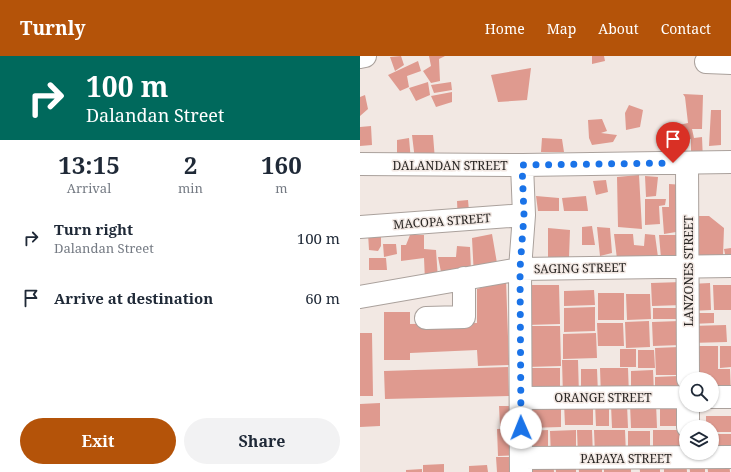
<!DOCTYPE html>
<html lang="en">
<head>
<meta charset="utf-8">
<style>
	:root { --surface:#fff; --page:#f2f2f3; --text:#1f2937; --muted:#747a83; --accent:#b45309 }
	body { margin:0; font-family:"Noto Serif",serif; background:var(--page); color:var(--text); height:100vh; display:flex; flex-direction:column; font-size:15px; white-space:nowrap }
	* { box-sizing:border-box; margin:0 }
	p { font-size:13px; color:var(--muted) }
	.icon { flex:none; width:22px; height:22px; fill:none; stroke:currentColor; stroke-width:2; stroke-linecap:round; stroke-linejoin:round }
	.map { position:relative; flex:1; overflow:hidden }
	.drawer { display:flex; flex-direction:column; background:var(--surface); width:360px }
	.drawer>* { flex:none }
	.top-card { background:#00695c; color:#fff; overflow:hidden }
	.buttons { position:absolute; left:319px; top:316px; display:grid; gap:8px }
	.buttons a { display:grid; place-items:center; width:40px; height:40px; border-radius:50%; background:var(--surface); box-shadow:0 1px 3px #0004; font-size:20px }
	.pin { position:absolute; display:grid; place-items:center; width:34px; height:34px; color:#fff; margin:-41px -17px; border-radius:50% 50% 50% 0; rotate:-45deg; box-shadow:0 0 4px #0007 }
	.pin .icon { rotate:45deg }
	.me { position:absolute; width:44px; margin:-22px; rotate:359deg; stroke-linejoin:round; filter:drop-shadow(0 0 3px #0008) }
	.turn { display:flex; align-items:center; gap:14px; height:84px; padding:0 20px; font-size:18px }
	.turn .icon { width:52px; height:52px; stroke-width:2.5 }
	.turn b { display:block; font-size:28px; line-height:34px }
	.eta { display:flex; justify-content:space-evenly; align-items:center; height:68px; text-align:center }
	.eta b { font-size:24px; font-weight:700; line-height:28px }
	.button { display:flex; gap:8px; margin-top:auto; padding:8px 20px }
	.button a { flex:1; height:46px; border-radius:24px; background:var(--accent); color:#fff; font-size:16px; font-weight:700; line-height:46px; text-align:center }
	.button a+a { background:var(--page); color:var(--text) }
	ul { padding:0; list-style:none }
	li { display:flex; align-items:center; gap:12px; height:60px; padding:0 20px }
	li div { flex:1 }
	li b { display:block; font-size:15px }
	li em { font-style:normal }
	header { display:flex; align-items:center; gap:24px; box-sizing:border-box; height:56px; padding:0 20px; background:var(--accent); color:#fff }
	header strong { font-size:19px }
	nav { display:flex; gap:22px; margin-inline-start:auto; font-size:14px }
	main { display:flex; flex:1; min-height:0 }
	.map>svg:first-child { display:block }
	.building { fill:#df9a8f }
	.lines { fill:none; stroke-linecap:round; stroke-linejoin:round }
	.minor-casing { stroke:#aaa19c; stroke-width:24 }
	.minor { stroke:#fff; stroke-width:22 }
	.route { stroke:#1a73e8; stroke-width:7; stroke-dasharray:0 12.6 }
	.labels { text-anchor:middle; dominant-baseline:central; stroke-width:3; stroke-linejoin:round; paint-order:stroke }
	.street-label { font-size:12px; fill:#292624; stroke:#f2e8e3 }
</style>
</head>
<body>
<header>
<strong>Turnly</strong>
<nav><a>Home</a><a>Map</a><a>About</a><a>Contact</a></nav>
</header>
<main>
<section class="drawer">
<div class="top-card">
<div class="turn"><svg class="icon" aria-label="right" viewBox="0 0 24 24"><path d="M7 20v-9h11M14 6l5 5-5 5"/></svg><div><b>100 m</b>Dalandan Street</div></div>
</div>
<div class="eta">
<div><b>13:15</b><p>Arrival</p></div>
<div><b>2</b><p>min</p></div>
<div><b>160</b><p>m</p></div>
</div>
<ul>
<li><svg class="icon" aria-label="right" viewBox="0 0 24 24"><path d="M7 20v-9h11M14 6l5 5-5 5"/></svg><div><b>Turn right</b><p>Dalandan Street</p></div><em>100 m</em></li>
<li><svg class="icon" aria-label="arrive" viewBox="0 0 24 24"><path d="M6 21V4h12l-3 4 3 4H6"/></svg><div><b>Arrive at destination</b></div><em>60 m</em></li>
</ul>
<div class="button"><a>Exit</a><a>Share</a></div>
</section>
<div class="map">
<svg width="371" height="416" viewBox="0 0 371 416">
	<rect width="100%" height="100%" fill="#f2e8e3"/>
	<!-- building -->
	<path class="building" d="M41,0l3,9 -9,6 -5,-14z
		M69,0h16l-6,3 1,22 -9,2 -8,-12 8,-5z
		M232,0h12l1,5 -13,3z
		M58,5l3,10 -14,5 2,11 -9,4 -12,-16z
		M171,12l-4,32 -29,2 -7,-27z
		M68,26l2,13 -14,6 -7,-13z
		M91,26l1,8 -18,3 -3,-8z
		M92,36v10l-16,5 -5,-11z
		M323,38l20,1 -1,34h-10l2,9 8,-1 1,24 -12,1v-23l-12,3 -5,-16 14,-3 -3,-26z
		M5,39l3,14 -8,7v-19z
		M269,49l14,5 -3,17 -14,3 -1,-17z
		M351,54h10v35l-12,1z
		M242,63l5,12 -6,2 16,2 -4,7 -21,3 -3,-7 -1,-18z
		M11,70l1,19 -12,1v-19z
		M52,79h21l2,25h-20z
		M49,82l2,23h-14v-21z
		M182,82l20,1 2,13h-23z
		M279,119l3,54 -24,-2 -1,-50z
		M285,120l13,1 -2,19 -10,1z
		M246,124l2,12 -12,3 -3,-14z
		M309,128l15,1 -2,46 -18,3 -2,-27h7z
		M176,140l23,2v13h-21z
		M226,140l2,15h-24l-2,-13z
		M285,143h21l-1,6 -6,1 1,18 -15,1z
		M108,144l2,22h-12l-1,-21z
		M334,160h15l15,12 -1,28 -31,1z
		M232,170l3,19h-13v-18z
		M237,171l13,1 2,25 -12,3z
		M188,172l22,2 -1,28h-21z
		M8,177h13v13l-3,5 -9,-1z
		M132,178l6,35 -24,8 -2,-39z
		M254,178h19l1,11 10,1 1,-12 10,1 3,22 -41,2z
		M50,179h14v14l12,1 2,29 -13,2 -1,-23 -23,3v-16h5z
		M299,179h24l-1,22 -21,1z
		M23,188h13l1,10 -13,3z
		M97,190l13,1 1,23 -29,7 -4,-20h18z
		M371,192v10l-5,1 -2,-10z
		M9,202h17l1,12h-18z
		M146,224l3,85 -31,1 -1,-16 -67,3v7h-26v-48h26v12l67,-1v-34z
		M322,226l1,23 -31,1 -1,-23z
		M350,227l1,27 -21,1v-27z
		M166,229h33l1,39 -33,1z
		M353,229h18v25h-17z
		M234,234l1,15 -31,1v-15z
		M238,237h26v27h-26z
		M266,238h24l1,25 -24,1z
		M235,251v24l-31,1v-24z
		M293,252h28v11h-28z
		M330,257h24v10l-23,1z
		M289,265l1,26 -24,1 -1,-26z
		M320,265l1,24 -28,1 -1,-24z
		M237,267h26l1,23h-26z
		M366,269l1,17 -37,1v-17z
		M166,270h34l1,40 -34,1z
		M0,277h12l1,63h-13z
		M236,277l1,25 -34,1v-25z
		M332,290h26v23h12l1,26h-19v-16h-19z
		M360,290h11v21l-11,1z
		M319,291v28h-23l-1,-27z
		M260,293h16v18h-16z
		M278,294h16l1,18h-17z
		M202,304h16l1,36 -16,1z
		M148,311l1,29 -124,3 -1,-28z
		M166,312h34v28l-34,1z
		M240,312h28l1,28 -28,1z
		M221,313h16l1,25h-17z
		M293,314l1,23 -23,1v-23z
		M318,320v17l-23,1v-17z
		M321,345l1,25h-22v-24z
		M233,346v23h-28l-1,-22z
		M20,347v23l-20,1v-23z
		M235,347h14v23h-13z
		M296,347l1,25h-26l-1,-24z
		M167,348h34v23l-34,1z
		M267,348l1,24h-16l-1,-23z
		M139,350h18l1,20h-18z
		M346,360h25v16h-19v-5h-6z
		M158,372v27l-20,1 -1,-27z
		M188,374v27h-20l-1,-26z
		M216,374v26l-25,1 -1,-26z
		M217,374h15l1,26h-15z
		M234,374h31l1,25h-31z
		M293,374h29l1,23 -30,1z
		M268,375h22v22l-22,1z
		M352,378h19v20h-19z
		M136,401h21l1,15h-21z
		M193,403l1,13h-27v-12z
		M242,403v13h-23l-1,-12z
		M326,403l1,13h-23v-12z
		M216,404v12h-20l-1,-11z
		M271,404v12h-27v-11z
		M279,404h21v12h-20z
		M345,404v12h-15l-1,-11z
		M369,405l1,11h-22l-1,-10z
		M84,408v8h-21v-7z
		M127,409l1,7h-19v-6z
		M62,413v3h-16v-2z"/>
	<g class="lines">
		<defs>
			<path id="minor" d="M0,1l5,-1
				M346,6l25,1
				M327,107l1,216
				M0,108l162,1 209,-3
				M0,171l164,-12
				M0,241l160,-28 211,-3
				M66,262l38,-1v-39
				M352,341h19
				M161,342l165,-1
				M328,371v-22
				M161,402l210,-1
				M161,416l-1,-203 4,-54 -2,-50"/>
		</defs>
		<!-- minor casing -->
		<use href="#minor" class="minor-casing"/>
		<!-- minor -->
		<use href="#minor" class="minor"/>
	</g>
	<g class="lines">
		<!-- route -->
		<path class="route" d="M161,372l-1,-159 4,-54 -2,-50 151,-2"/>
	</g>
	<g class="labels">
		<!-- street labels -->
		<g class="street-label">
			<text x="90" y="109">DALANDAN STREET</text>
			<text transform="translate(82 165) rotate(-4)">MACOPA STREET</text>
			<text transform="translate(220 212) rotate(-1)">SAGING STREET</text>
			<text transform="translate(328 215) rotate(-90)">LANZONES STREET</text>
			<text x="243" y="341">ORANGE STREET</text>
			<text x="266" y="402">PAPAYA STREET</text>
		</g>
	</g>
</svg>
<div class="buttons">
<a><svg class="icon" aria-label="search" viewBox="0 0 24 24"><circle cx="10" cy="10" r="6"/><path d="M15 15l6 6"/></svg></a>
<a><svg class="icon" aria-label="layers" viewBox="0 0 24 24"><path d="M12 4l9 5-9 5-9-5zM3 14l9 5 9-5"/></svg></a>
</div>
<div class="pin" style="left:313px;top:107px;background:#d93025"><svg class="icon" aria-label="arrive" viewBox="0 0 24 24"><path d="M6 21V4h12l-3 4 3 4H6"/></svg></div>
<svg class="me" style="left:161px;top:372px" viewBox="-20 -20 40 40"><circle r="19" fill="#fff"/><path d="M0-13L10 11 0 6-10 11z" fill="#1a73e8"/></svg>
</div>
</main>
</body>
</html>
